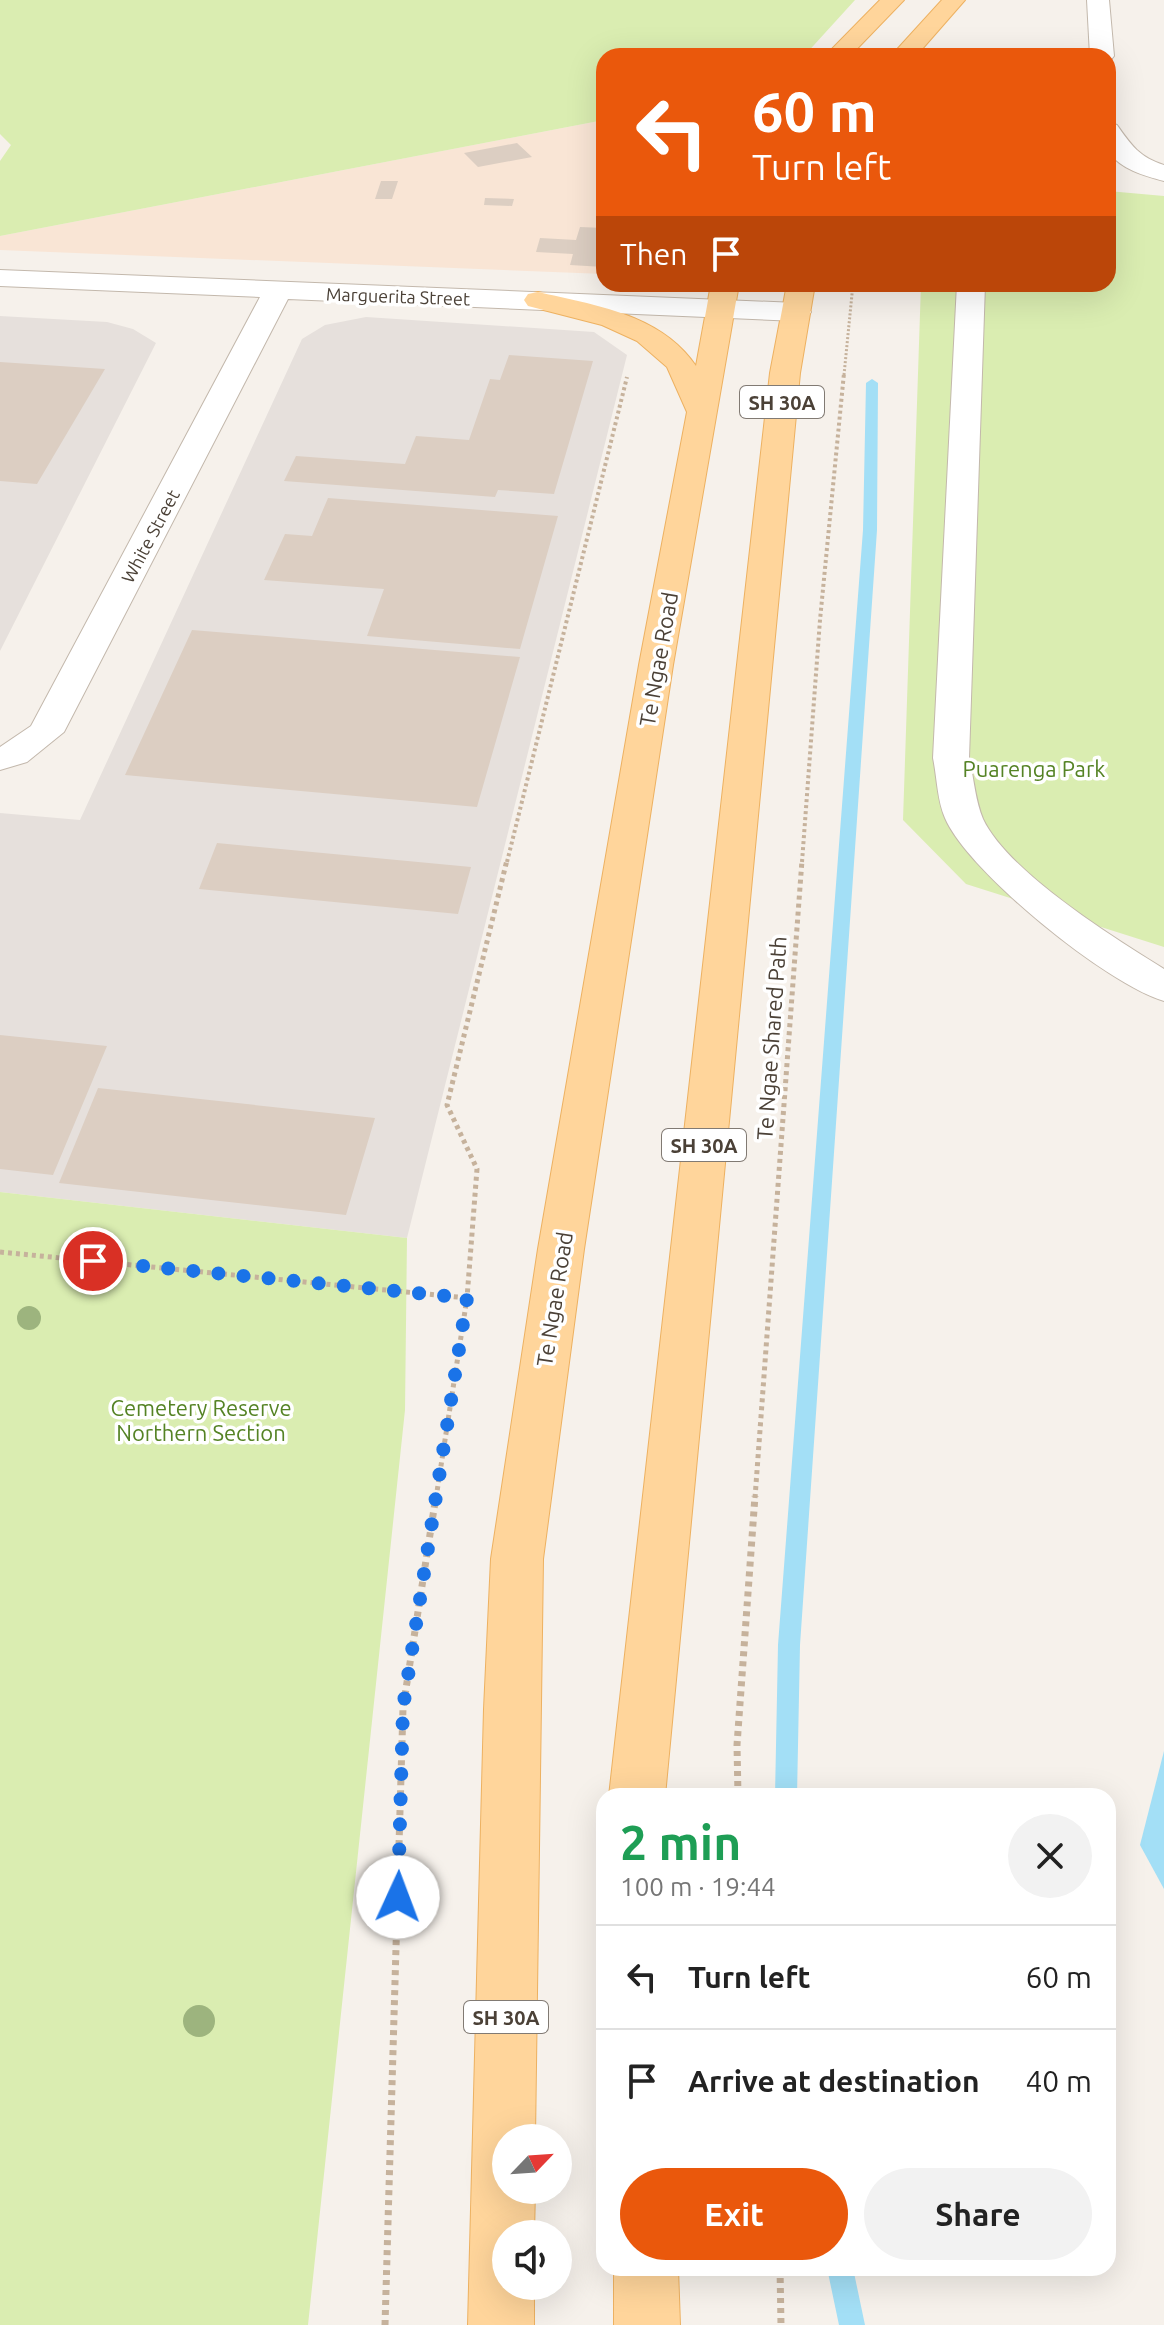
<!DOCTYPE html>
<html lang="en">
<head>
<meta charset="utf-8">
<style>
	:root { --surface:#fff; --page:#f2f2f2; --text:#222; --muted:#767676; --line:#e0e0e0; --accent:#ea580c }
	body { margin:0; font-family:Ubuntu,sans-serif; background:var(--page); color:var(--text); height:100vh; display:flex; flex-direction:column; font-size:30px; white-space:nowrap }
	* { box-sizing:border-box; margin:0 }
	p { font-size:26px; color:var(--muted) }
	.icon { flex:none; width:44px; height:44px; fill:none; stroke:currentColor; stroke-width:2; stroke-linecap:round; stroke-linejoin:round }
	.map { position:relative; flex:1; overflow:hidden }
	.details { position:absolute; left:596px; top:1788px; width:520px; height:488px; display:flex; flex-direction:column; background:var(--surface); border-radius:24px; box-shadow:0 8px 32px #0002 }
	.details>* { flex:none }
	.top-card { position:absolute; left:596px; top:48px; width:520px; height:244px; border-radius:24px; box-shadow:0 8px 32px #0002; background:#ea580c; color:#fff; overflow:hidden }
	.needle { width:52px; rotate:65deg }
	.fabs { position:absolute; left:492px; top:2124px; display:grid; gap:16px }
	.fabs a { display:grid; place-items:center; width:80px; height:80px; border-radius:50%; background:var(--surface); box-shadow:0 8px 32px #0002; font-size:40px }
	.pin { position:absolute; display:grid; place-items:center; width:68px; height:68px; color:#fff; margin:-34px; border:4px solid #fff; border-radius:50%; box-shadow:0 2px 8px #0007 }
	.me { position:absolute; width:88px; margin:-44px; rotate:2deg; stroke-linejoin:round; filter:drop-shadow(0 0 6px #0008) }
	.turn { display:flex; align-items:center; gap:28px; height:168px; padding:0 24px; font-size:36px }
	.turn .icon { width:104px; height:104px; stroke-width:2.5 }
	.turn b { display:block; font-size:56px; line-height:68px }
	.then { display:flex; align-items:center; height:76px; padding:0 24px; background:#0003; gap:16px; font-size:30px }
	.round { display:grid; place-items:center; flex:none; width:84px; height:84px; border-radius:42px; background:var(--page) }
	.head { display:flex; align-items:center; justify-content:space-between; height:136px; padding:0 24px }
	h1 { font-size:48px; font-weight:700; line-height:60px; color:#1e9e55 }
	.action { display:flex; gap:16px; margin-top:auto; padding:16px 24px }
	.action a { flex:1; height:92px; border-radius:48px; background:var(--accent); color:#fff; font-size:32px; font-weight:700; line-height:92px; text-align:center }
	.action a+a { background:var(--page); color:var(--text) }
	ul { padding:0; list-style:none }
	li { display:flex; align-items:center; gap:24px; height:104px; padding:0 24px; border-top:2px solid var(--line) }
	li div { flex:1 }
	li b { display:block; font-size:30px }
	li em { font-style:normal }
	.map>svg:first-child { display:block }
	.commercial { fill:#f9e5d5 }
	.industrial { fill:#e6e0dc }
	.green { fill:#daedb1 }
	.water { fill:#a3dff6 }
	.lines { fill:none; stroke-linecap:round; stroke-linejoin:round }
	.stream { fill:#a3dff6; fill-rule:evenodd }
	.building { fill:#dccec2 }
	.minor-casing { stroke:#c3b8ac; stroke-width:2 }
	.major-casing { stroke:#edb161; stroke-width:2 }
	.path-far3 { stroke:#c6b29c; stroke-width:3; stroke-dasharray:2 2; stroke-linecap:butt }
	.path-far2 { stroke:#c6b29c; stroke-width:4; stroke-dasharray:3 3; stroke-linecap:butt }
	.path-far1 { stroke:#c6b29c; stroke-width:5; stroke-dasharray:4 4; stroke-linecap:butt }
	.path { stroke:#c6b29c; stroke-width:7; stroke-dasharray:5 5; stroke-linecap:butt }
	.minor { fill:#fff; fill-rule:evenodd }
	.major { fill:#ffd59b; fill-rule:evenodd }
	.tree { fill:#9db47e }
	.route { stroke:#1a73e8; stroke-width:14; stroke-dasharray:0 25.2 }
	.labels { text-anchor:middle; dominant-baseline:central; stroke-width:7; stroke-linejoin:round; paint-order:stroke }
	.far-street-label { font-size:18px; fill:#4b4137; stroke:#fff }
	.shield { fill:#fff; stroke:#817a73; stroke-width:2 }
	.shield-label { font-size:20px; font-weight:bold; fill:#4b4137 }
	.street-label { font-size:22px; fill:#4b4137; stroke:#fff }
	.park-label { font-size:22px; fill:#558325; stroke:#fff }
</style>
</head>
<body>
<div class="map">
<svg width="1164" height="2325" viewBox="0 0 1164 2325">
	<rect width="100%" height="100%" fill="#f6f1eb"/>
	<!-- commercial -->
	<path class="commercial" d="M604,120v154l-604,-24v-14z"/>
	<!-- industrial -->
	<path class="industrial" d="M0,316l107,6 26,7 23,14 -156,308z
		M366,317l228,15 33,23 -220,883 -407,-46v-379l80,7 222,-481 23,-14z"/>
	<!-- green -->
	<path class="green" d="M0,0h855l-51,56h-200v64l-604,116v-75l11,-16 -11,-11z
		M1108,191l56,5v751l-198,-63 -63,-64 18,-536h187z
		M0,1192l407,46 -2,172 -97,915h-308z"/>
	<!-- water -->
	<path class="water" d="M1164,1751v138l-24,-44z"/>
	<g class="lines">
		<!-- stream -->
		<path class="stream" d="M872,379l6,4 -1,147 -77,1115 -3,151h-22l3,-151 85,-1115 3,-147z
			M827,2268h26l12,57h-26z"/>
	</g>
	<!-- building -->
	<path class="building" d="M517,143l15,14 -54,10 -14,-14z
		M381,181h17l-6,18h-17z
		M485,198l29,1 -2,7 -28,-1z
		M580,227l24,1v39l-34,-2 3,-11 -37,-2 4,-14 36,2z
		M509,355l84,6 -39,133 -56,-4 -3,7 -211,-16 12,-25 109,8 11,-28 53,4 21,-61 10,1z
		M0,362l105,7 -68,115 -37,-3z
		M328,498l230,18 -38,133 -153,-13 17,-47 -120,-9 21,-46 27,2z
		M192,630l328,27 -43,150 -352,-32z
		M217,843l254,24 -13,47 -259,-25z
		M0,1035l107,11 -54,129 -53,-6z
		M98,1088l277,30 -29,97 -287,-32z"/>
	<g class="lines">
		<defs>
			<path id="minor" d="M1087,0h22l5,56 -4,5 -2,-5h-18z
				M1108,122l9,3c14,20 22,32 47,40v16c-22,-6 -41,-11 -56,-29z
				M0,270l797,33 10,3 4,6 -4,6 -10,3 -509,-22 -224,433 -37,30 -27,8v-23l31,-21 229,-429 -260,-11z
				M957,284h28l-16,474c5,20 6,42 14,61 25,53 131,119 181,150v32c-56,-16 -196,-129 -219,-183 -8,-18 -8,-41 -12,-60z"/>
			<path id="major" d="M880,0h24l-54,56h-25z
				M942,0h23l-49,56h-25z
				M711,284h28l-66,381 -89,584 -41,310 -8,579h-29v52h29l-1,44h-28v52h28v39h-66l16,-616 7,-150 47,-310 101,-584 48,-253 -20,-45 -30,-26 -35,-16 -74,-19 -4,-6 4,-6 10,-2c56,13 123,22 158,74z
				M787,284h28l-15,89 -135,1423h-56l161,-1423z
				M614,2268h64l2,57h-66z"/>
		</defs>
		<!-- minor casing -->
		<use href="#minor" class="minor-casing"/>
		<!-- major casing -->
		<use href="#major" class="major-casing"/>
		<!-- path-far3 -->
		<path class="path-far3" d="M844,375l9,-91"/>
		<!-- path-far2 -->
		<path class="path-far2" d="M507,862l120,-485
			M802,862l18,-242 24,-247"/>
		<!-- path-far1 -->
		<path class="path-far1" d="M0,1252l467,46
			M436,1498l31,-200 10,-129 -30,-64 60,-245
			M755,1498l47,-638"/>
		<!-- path -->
		<path class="path" d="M738,1796l-1,-51 18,-249
			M780,2268l1,57
			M385,2325l18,-617 33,-212"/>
		<!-- minor -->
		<use href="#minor" class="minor"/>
		<!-- major -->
		<use href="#major" class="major"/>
	</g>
	<!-- trees -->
	<g class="tree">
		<circle cx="29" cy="1318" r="12"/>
		<circle cx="199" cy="2021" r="16"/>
	</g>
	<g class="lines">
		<!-- route -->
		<path class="route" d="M93,1261l374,37 -64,410 -5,189"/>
	</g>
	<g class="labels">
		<!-- far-street labels -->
		<g class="far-street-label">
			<text transform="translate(398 296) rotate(2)">Marguerita Street</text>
			<text transform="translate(150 536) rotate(-62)">White Street</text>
		</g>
		<!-- shield labels -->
		<g class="shield">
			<rect x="740" y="386" width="84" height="32" rx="6"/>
			<rect x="662" y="1129" width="84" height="32" rx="6"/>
			<rect x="464" y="2001" width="84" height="32" rx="6"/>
		</g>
		<g class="shield-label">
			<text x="782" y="402">SH 30A</text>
			<text x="704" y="1145">SH 30A</text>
			<text x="506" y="2017">SH 30A</text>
		</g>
		<!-- street labels -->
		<g class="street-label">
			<text transform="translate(658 659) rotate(-80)">Te Ngae Road</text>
			<text transform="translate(771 1038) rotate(-86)">Te Ngae Shared Path</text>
			<text transform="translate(554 1299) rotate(-81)">Te Ngae Road</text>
		</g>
		<!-- park labels -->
		<g class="park-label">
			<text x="1034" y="768">Puarenga Park</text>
			<text x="201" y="1407">Cemetery Reserve<tspan x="201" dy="25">Northern Section</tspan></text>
		</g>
	</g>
</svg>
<div class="fabs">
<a><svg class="needle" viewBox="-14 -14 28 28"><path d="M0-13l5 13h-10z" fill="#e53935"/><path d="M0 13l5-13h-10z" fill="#767676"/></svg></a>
<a><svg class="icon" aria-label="sound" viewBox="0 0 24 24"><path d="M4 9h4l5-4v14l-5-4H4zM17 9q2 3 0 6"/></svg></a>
</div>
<div class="pin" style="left:93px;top:1261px;background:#d93025"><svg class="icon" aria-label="arrive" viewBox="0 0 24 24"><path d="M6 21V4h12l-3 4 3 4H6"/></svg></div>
<svg class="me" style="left:398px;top:1897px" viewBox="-20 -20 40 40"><circle r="19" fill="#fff"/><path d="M0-13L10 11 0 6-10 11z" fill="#1a73e8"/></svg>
<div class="top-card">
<div class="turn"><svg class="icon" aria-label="left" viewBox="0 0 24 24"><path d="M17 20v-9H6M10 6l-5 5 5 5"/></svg><div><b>60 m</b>Turn left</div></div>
<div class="then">Then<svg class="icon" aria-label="arrive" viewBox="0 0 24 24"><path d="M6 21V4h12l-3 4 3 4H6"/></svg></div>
</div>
<section class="details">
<div class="head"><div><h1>2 min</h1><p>100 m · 19:44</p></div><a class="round"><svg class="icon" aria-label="close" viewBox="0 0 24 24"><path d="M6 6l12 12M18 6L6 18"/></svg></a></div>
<ul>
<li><svg class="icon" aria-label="left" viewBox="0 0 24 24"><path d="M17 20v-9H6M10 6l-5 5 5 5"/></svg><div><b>Turn left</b></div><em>60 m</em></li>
<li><svg class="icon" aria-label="arrive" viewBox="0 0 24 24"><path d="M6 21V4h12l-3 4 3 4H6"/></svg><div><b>Arrive at destination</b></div><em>40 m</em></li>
</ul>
<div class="action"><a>Exit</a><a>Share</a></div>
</section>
</div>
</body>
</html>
